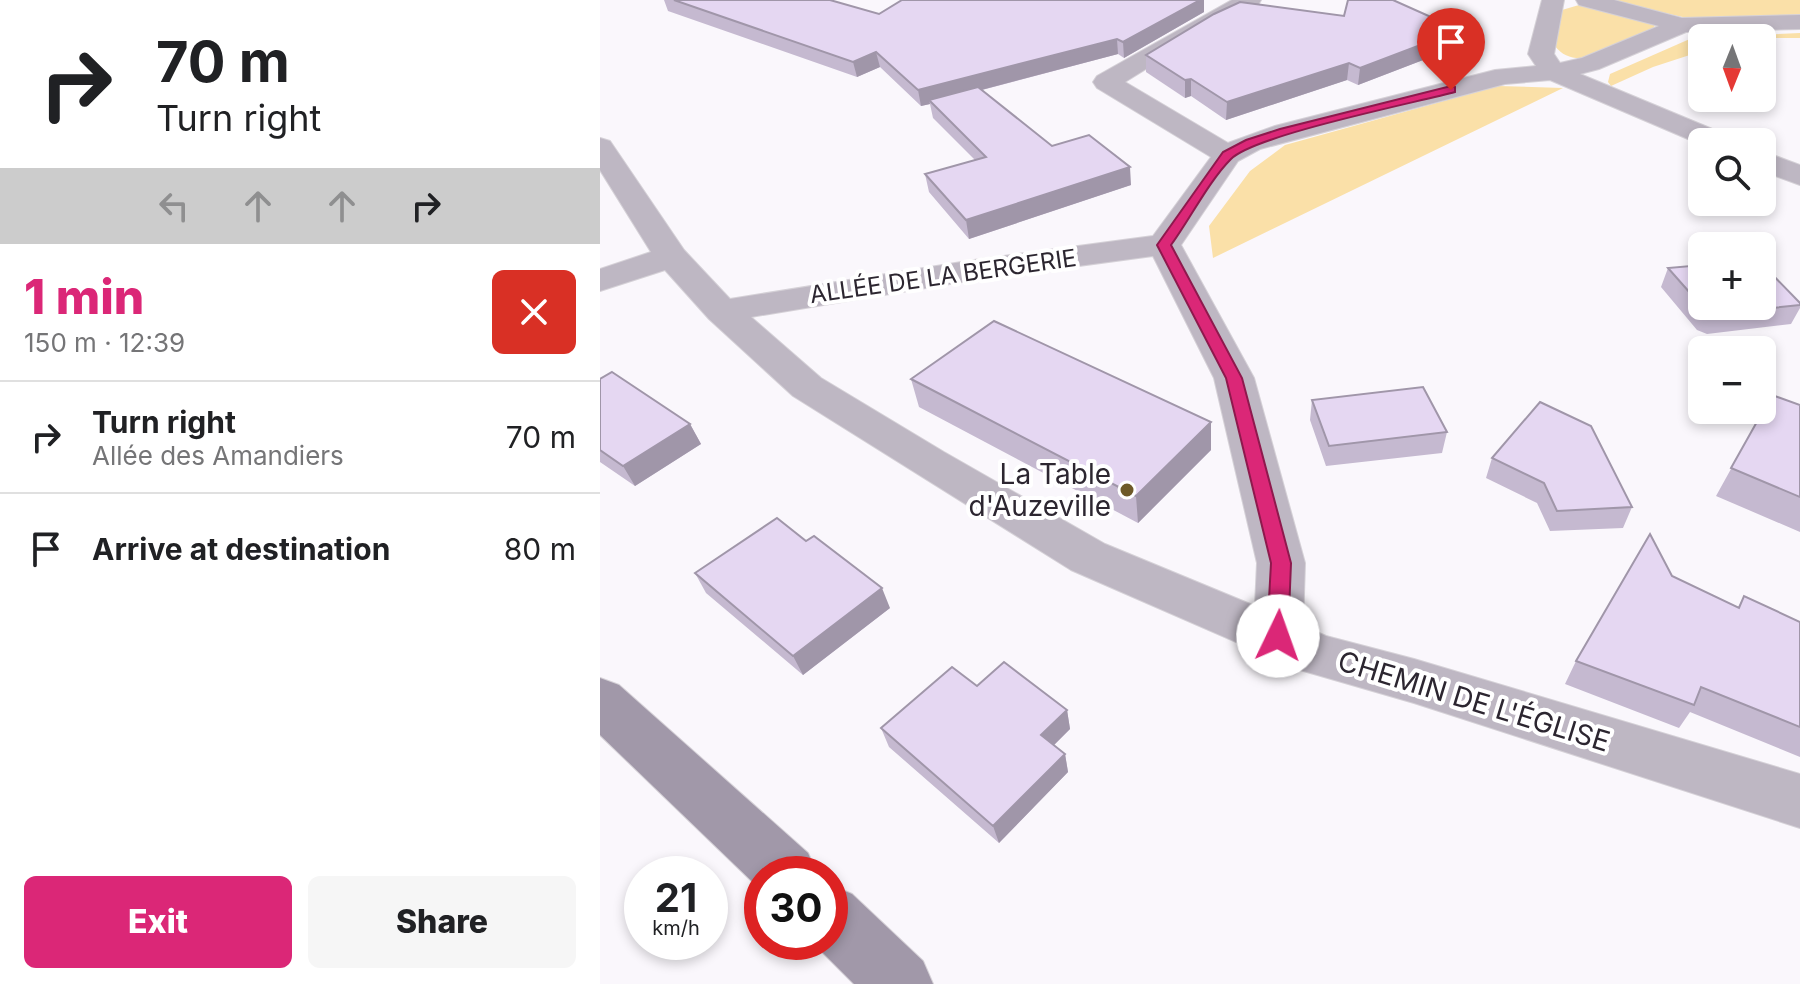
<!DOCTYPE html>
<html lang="en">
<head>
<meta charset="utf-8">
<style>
	:root { --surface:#fff; --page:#f6f6f6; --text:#202124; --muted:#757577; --line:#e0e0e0; --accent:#db2777 }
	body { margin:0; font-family:Inter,sans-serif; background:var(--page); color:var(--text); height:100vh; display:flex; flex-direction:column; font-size:30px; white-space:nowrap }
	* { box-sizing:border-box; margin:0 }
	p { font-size:26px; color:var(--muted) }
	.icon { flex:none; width:44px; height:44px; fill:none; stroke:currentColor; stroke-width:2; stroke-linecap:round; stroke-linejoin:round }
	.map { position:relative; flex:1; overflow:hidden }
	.panel { display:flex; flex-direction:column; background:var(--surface); width:600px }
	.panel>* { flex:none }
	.banner { background:#fff; color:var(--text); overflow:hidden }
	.needle { width:52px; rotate:181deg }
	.buttons { position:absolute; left:1088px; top:24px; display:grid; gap:16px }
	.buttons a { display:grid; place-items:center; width:88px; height:88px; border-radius:12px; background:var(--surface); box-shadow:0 4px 12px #0003; font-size:40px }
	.speed { position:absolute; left:24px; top:856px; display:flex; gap:16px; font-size:40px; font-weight:700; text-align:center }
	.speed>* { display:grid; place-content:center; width:104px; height:104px; border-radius:50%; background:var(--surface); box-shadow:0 4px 12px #0003; line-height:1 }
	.speed small { font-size:20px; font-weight:400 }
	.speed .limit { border:12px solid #d22; background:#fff; color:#111 }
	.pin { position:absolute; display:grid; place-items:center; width:68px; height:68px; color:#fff; margin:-82px -34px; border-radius:50% 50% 50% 0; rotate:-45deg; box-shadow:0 0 8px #0007 }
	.pin .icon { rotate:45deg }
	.me { position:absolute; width:88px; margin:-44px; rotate:3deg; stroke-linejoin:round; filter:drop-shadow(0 0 6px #0008) }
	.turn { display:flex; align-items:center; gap:28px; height:168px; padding:0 24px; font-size:36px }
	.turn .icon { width:104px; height:104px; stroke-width:2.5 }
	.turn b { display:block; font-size:56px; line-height:68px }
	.lanes { display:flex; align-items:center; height:76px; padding:0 24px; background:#0003; justify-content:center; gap:40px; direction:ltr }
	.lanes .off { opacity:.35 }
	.round { display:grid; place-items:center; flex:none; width:84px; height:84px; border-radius:12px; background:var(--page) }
	.headline { display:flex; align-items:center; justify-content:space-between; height:136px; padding:0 24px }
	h1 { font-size:48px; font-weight:800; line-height:60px; color:var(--accent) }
	.cta { display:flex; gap:16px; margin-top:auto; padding:16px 24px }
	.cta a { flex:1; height:92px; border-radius:12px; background:var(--accent); color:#fff; font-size:32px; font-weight:800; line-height:92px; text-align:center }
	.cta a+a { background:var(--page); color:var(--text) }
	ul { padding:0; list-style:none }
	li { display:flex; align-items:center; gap:24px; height:112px; padding:0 24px; border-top:2px solid var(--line) }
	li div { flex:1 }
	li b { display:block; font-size:30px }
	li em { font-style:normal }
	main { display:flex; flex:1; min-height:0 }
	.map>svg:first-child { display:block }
	.green { fill:#fae0a8 }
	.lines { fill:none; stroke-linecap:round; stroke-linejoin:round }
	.street-casing { stroke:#d5d1d7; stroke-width:2 }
	.secondary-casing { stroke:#d5d1d7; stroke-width:2 }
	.street { fill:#beb7c3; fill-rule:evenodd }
	.secondary { fill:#a198a9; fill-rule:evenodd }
	.wall { fill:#c5b9d0 }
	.shaded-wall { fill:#a096a9 }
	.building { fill:#e5d7f2; stroke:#a096a9; stroke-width:2 }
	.route { fill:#db2777; stroke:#8e194d; stroke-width:2 }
	.poi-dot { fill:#6e5928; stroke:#fff; stroke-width:3 }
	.labels { text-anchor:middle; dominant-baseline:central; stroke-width:8; stroke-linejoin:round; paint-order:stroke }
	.far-street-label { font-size:24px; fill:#2c2630; stroke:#fff }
	.poi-label { font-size:28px; fill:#2c2630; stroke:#fff; text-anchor:end }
	.street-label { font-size:28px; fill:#2c2630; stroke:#fff }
</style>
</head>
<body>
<main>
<section class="panel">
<div class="banner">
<div class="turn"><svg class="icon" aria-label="right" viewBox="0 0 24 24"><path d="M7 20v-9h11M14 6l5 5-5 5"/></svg><div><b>70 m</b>Turn right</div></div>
<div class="lanes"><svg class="icon off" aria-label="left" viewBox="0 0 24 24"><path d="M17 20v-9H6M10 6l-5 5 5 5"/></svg><svg class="icon off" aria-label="ahead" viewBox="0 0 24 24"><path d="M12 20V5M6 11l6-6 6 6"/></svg><svg class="icon off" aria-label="ahead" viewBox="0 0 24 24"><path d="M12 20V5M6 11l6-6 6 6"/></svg><svg class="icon" aria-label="right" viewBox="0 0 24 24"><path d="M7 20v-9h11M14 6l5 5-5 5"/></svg></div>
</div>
<div class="headline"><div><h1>1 min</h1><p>150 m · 12:39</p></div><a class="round" style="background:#d93025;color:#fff"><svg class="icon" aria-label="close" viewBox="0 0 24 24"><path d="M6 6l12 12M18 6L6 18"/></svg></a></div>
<ul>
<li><svg class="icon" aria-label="right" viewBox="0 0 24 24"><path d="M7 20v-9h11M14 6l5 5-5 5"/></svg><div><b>Turn right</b><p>Allée des Amandiers</p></div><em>70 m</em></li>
<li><svg class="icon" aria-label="arrive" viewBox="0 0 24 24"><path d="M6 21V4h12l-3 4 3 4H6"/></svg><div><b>Arrive at destination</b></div><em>80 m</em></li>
</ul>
<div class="cta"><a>Exit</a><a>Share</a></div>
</section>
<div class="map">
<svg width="1200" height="984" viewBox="0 0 1200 984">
	<rect width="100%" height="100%" fill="#faf7fc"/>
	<!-- green -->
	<path class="green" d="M1008,0h192v17l-113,1z
		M979,5l71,16 5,5 -5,5c-25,11 -73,45 -95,15l7,-36z
		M1200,33v5h-98v13l-49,16 -42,19 -3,-4 2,-8 82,-36z
		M898,86l65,2 -350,170 -4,-32 41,-55 35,-26z"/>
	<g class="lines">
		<defs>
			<path id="street" d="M632,0h29l-3,5 -46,23 -87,54 103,61 47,-17 220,-56 41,-4 -8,-12 14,-54h22l-10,54 6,9 22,-5 77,-32 -80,-21 -3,-5h38l68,18 118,-3v14l-114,3 -87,37 -19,5 149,62 5,6h-32v3l-152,-65 -45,4 -245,65 -22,12 -57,84 73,133 51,185 -2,63 23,10 88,23 386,115v54l-386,-125 -114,-33 -229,-100 -278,-174 -84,-77 -44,-49 -65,21v-22l51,-17 -51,-82v-32l10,3 74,109 46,49 244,-39 179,-24 58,-79 -114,-69 -4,-6 4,-6zM553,256l61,122 43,185 -2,43 -150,-62 -161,-92 -123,-74 -70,-61 223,-37z
				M1162,151l38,14v20l-38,-14z"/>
			<path id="secondary" d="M0,678l19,7 189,168 9,21h-55v17l-162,-156z
				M230,885l22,9 71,67 10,23h-79l-42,-42h18z"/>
		</defs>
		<!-- street casing -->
		<use href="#street" class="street-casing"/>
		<!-- secondary casing -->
		<use href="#secondary" class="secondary-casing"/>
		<!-- street -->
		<use href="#street" class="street"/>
		<!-- secondary -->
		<use href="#secondary" class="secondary"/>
	</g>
	<!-- wall -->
	<path class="wall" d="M64,0h166l49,14 23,-14h302v12l-80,46 -6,-4 -136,36 70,56 79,39 -162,54 -40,-47 -4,-18 50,-14 -42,-42 -3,-14 -9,2 -41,-39 -23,10 -189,-66z
		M744,16l116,14 -3,17 -99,38 -11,-5 -121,40 -35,-24 -6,2 -39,-26v-17z
		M1068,268l132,35v5l-9,16 -84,10 -10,-4 -36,-43z
		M0,379l90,45 11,20 -66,42 -35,-24z
		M311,379l300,43v28l-73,73 -219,-116z
		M1172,395l28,10v127l-84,-36z
		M712,400l135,32 -5,21 -116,13 -16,-46z
		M892,458l140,49 -9,21 -73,3 -13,-28 -51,-25z
		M95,573l195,35 -87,67 -97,-82z
		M1072,576l66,31 6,-11 56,26v135l-110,-45 -11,16 -114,-44 11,-23z
		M377,686l90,24 3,19 -16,16 11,9 3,18 -69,71 -110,-96 -8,-19z"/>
	<!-- shaded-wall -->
	<path class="shaded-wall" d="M600,0h4v12l-80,46 -1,-16z
		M860,30l-3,17 -99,38 2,-17z
		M517,39l1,15 -186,49 -3,-3 1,4 -9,2 -3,-16z
		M276,52l4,15 -23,10 -4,-15z
		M749,63l-2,17 -121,40 1,-18z
		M591,79v17l-6,2v-18z
		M530,167l1,18 -162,54 -3,-19z
		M611,422v28l-73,73 -2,-27z
		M90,424l11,20 -66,42 -12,-20z
		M282,588l8,20 -87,67 -10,-19z
		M467,710l3,19 -25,25 -4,-19z
		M465,754l3,18 -69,71 -6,-17z"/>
	<!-- building -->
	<path class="building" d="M74,0h156l49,14 23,-14h298l-77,42 -6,-3 -199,51 -42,-38 -23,10z
		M748,0h45l67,30 -100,38 -11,-5 -122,39 -36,-23 -6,1 -39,-25 68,-41 26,-12 104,14z
		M378,87l74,59 37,-11 41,32 -164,53 -41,-46 61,-17 -57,-57z
		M1162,264l38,39v2l-84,9 -10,-3 -38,-43 34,-3v41h60z
		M394,321l217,101 -75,74 -225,-117z
		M12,372l78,52 -67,42 -23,-16v-71z
		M823,387l24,45 -118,14 -17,-46z
		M1172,395l28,10v92l-69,-29z
		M940,402l51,24 41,81 -75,4 -13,-28 -52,-25z
		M177,518l29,23 8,-5 68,52 -89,68 -98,-83z
		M1050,534l22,42 67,32 5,-12 56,26v105l-99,-40 -7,18 -118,-44z
		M404,662l63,48 -26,25 24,19 -72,72 -112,-98 71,-61 25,19z"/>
	<!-- route -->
	<path class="route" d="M851,86l4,1v5c-41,11 -200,43 -224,67 -22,22 -41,60 -60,86l71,133 49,185 -3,73 -3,6 -7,2 -8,-2 -3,-6 4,-73 -45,-185 -69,-133 66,-93 23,-12 34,-11z"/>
	<!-- markers -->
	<circle class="poi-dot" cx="527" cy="490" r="8"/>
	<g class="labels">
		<!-- far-street labels -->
		<g class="far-street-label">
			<text transform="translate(343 276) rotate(-8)">ALLÉE DE LA BERGERIE</text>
		</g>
		<!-- poi labels -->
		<g class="poi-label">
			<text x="511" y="474">La Table<tspan x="511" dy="32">d'Auzeville</tspan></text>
		</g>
		<!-- street labels -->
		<g class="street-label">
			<text transform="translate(874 701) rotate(17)">CHEMIN DE L'ÉGLISE</text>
		</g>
	</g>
</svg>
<div class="buttons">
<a><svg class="needle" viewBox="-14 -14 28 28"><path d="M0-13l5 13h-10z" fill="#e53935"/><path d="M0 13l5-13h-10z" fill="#757577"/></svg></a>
<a><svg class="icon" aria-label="search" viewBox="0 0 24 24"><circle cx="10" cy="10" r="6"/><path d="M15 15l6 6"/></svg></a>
<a>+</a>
<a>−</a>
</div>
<div class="speed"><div>21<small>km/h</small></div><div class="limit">30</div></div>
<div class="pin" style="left:851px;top:90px;background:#d93025"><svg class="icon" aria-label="arrive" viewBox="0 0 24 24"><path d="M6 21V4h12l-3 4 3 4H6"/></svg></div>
<svg class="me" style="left:678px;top:636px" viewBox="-20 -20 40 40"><circle r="19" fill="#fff"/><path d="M0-13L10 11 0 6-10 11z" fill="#db2777"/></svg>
</div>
</main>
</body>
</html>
